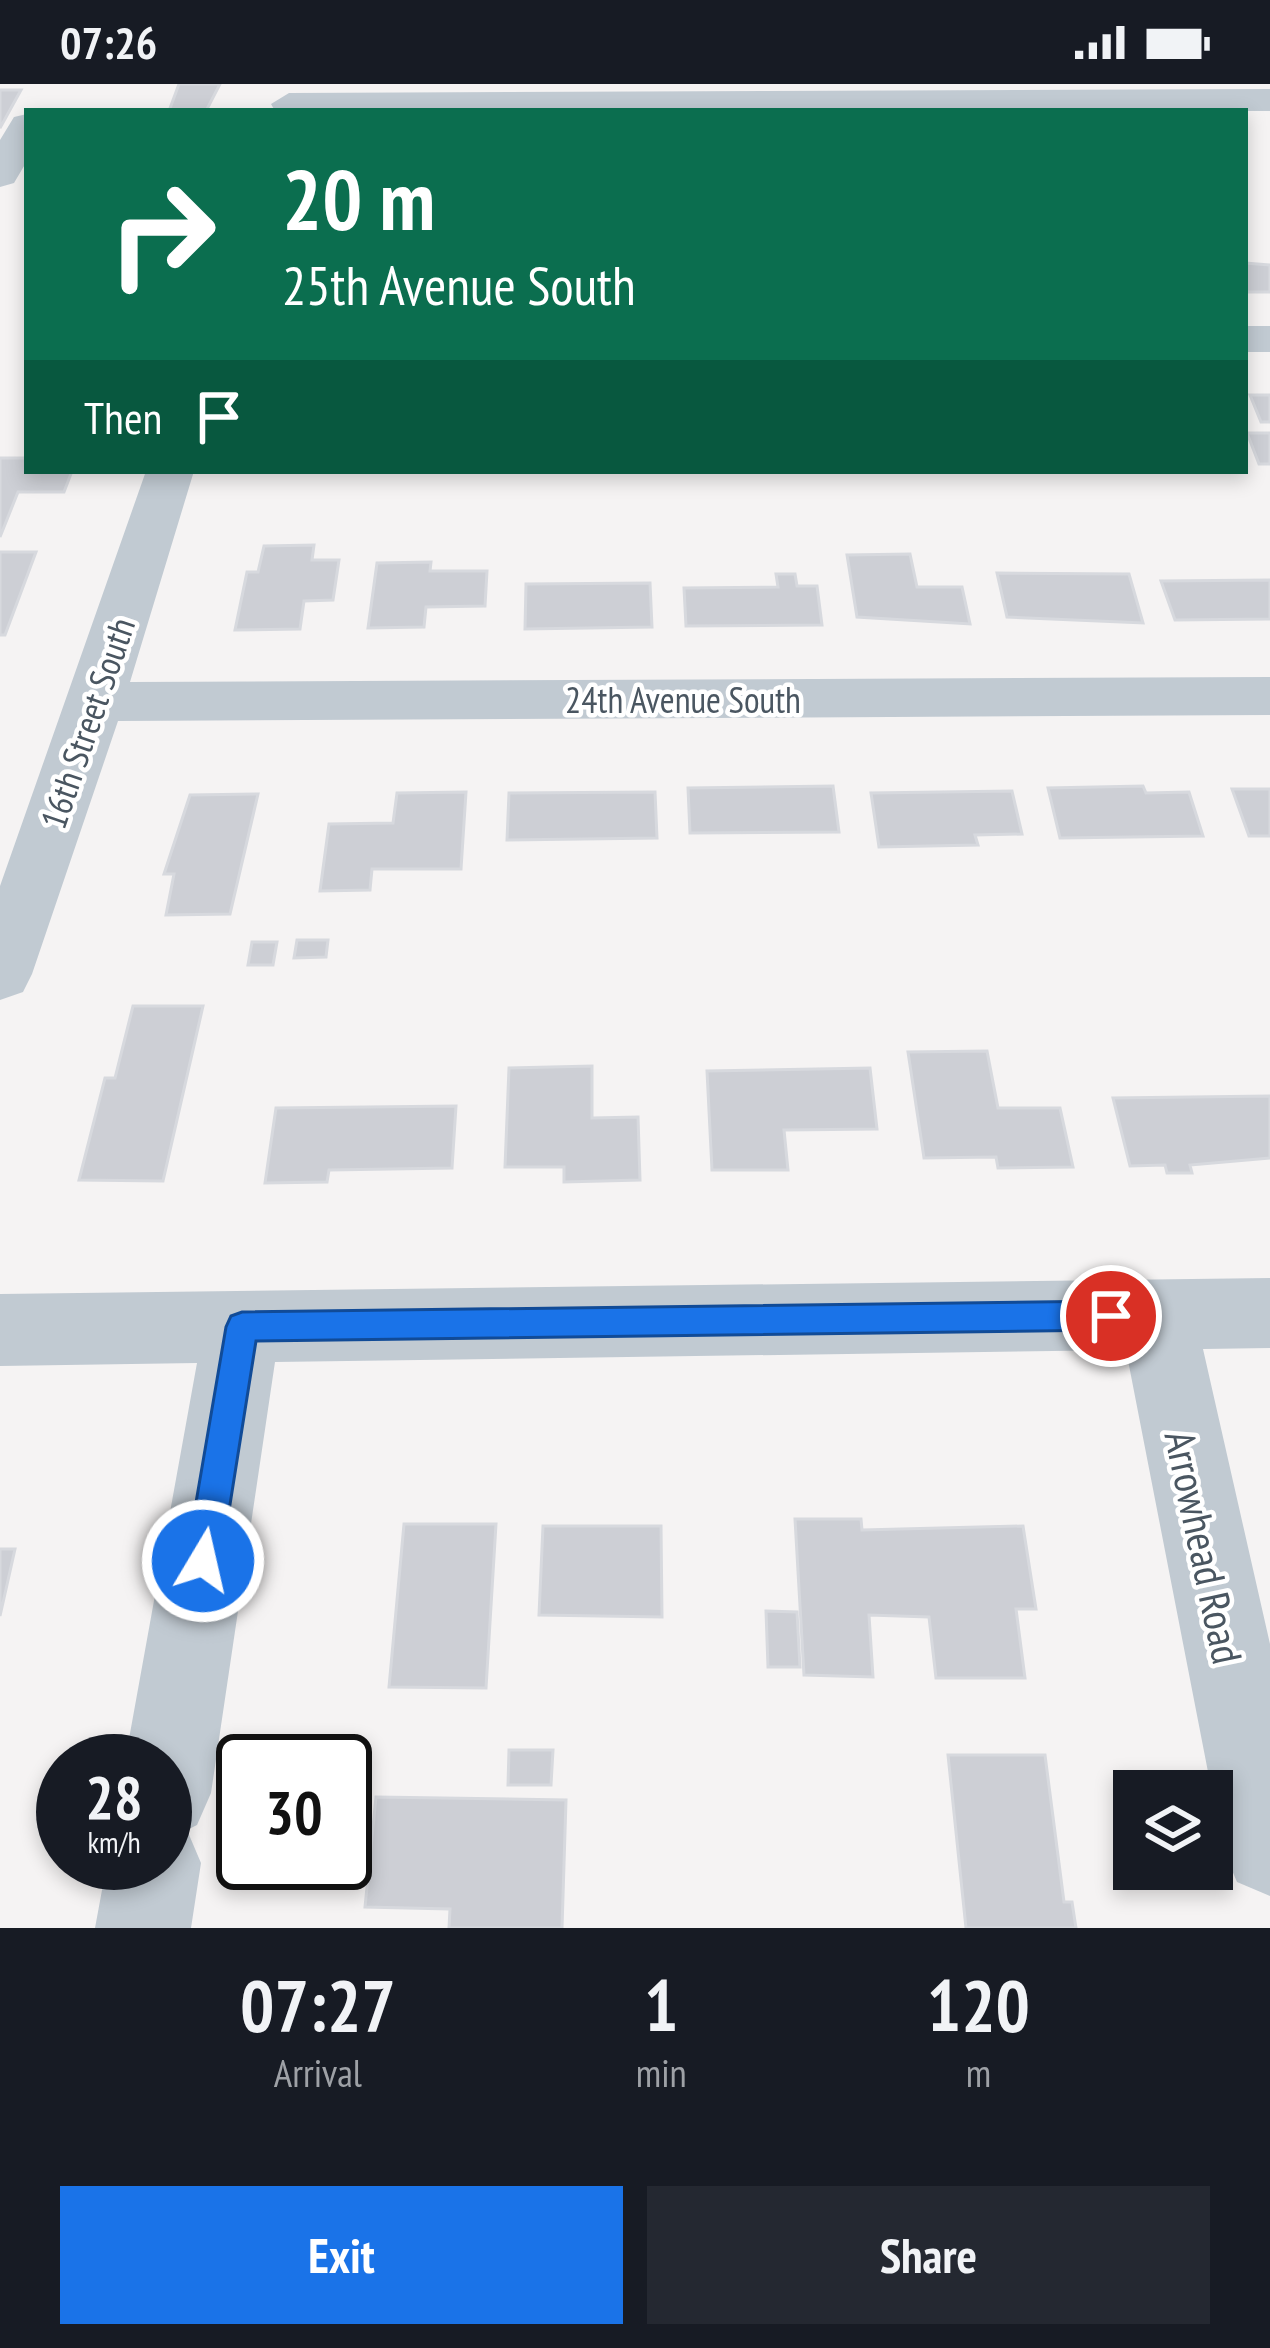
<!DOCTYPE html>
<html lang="en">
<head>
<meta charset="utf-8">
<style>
	:root { --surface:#171b24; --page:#242831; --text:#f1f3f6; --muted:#9ea1a6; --accent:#1a73e8 }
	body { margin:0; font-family:"PT Sans Narrow",sans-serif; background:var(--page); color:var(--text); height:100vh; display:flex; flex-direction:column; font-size:45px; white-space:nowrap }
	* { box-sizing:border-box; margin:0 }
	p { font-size:39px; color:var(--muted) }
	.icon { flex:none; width:66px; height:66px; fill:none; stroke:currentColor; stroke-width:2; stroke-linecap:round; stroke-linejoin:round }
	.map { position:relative; height:1844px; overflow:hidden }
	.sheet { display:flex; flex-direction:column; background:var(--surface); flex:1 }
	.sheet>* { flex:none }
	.banner { position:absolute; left:24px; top:24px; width:1224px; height:366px; border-radius:0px; box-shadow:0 6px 18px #0003; background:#0b6e4f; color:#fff; overflow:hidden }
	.tools { position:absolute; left:1113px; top:1686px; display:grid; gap:24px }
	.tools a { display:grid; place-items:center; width:120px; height:120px; border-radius:0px; background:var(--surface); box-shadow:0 6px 18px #0003; font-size:60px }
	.speed { position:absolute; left:36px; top:1650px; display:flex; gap:24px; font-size:60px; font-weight:700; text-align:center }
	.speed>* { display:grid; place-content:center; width:156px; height:156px; border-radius:50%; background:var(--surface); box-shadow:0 6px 18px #0003; line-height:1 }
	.speed small { font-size:30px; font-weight:400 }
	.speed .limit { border:6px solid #111; border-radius:18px; background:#fff; color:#111 }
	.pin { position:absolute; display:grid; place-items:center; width:102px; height:102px; color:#fff; margin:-51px; border:6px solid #fff; border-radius:50%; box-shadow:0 3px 12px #0007 }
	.me { position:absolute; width:132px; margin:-66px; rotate:9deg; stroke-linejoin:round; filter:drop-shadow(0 0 9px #0008) }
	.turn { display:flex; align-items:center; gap:42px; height:252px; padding:0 60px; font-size:54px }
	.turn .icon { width:156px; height:156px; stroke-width:2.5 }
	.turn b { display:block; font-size:84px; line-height:102px }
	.then { display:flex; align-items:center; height:114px; padding:0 60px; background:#0003; gap:24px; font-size:45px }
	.eta { display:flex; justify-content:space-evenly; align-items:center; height:204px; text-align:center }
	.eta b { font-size:72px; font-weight:700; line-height:84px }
	.cta { display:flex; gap:24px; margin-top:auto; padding:24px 60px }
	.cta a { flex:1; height:138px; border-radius:0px; background:var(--accent); color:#fff; font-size:48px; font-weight:700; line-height:138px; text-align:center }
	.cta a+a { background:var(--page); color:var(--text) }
	.status { display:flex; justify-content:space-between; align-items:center; height:84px; padding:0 60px; background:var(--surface); direction:ltr }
	.status svg { height:33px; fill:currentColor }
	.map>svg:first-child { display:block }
	.building { fill:#cdcfd5; stroke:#d7d9de; stroke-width:3 }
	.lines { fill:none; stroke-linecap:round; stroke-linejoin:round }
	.minor { fill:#c1cad2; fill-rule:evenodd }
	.route { fill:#1a73e8; stroke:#114b97; stroke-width:3 }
	.labels { text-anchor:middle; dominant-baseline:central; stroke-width:9; stroke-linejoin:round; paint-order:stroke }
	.street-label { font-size:36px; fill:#4a5661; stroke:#fff }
	.near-street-label { font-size:42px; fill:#4a5661; stroke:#fff }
</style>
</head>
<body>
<div class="status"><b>07:26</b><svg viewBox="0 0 49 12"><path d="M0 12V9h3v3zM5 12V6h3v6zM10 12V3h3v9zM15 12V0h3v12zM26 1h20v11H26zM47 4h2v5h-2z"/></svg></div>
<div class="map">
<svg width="1270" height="1844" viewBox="0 0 1270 1844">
	<rect width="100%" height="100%" fill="#f5f3f3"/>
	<!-- building -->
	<path class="building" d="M179,0h41l-14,27h-37z
		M0,6h21l-21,38z
		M1245,179l25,2v27h-25z
		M1250,311h20v27h-9z
		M1247,349h23v31h-11z
		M0,374h27v13h45l-8,21h-46l-18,45z
		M314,461l-2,15h27l-6,40 -29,1 -4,28 -65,1 12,-58h11l6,-26z
		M0,468h36l-31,83h-5z
		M910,470l7,33h45l8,37 -113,-7 -10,-62z
		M431,478l-1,9h57l-2,35 -59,1 -2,20 -56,1 9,-65z
		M997,489l132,1 14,49 -136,-6z
		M776,490h19l2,12h20l5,39 -136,1 -2,-38 94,-1z
		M1270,496v39l-95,1 -14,-39z
		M650,499l2,44 -127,2 1,-45z
		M833,702l6,46 -149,1 -2,-45z
		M1143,702l3,7 43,-1 14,44 -143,2 -12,-50z
		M1232,705h38v47h-21z
		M1012,707l10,43 -47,1 3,10 -99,2 -8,-54z
		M466,708l-5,77h-89l-2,21 -50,1 9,-67 64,-1 4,-30z
		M655,708l2,46 -150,2 2,-47z
		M258,710l-28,120 -64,1 8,-41h-10l26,-79z
		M297,856h31l-2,17 -32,1z
		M252,858h25l-4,23h-25z
		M133,922h70l-40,175 -84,-1 26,-102h10z
		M987,967l11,57h62l13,59 -75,1 -2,-11 -72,1 -16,-106z
		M592,982v52l46,-1 2,63 -76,2v-15h-59l4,-99z
		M870,984l7,61 -93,1 4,40h-76l-5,-99z
		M1270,1012v62l-80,7 2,8h-25l-2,-8 -35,1 -17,-68z
		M456,1022l-4,62 -123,2 -2,12 -62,1 11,-75z
		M795,1435h66l1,11 161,-4 13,83h-20l9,69h-89l-7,-61 -60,-2 4,62 -69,-2z
		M404,1440h92l-10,164 -97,-1z
		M543,1442h118l1,91 -123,-2z
		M0,1465h15l-15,67z
		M766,1527l31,1 3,55h-32z
		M509,1666h44l-2,35h-43z
		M948,1671h97l19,147h8l4,26h-110z
		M376,1713l190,3 -4,128h-113l1,-19 -85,-2z"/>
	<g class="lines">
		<!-- minor -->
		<path class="minor" d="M1270,5v22h-995l-4,-7 18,-11z
			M27,30v47l-13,22 -14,4v-47l14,-23z
			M1245,242h25v26h-25z
			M146,387h48l-64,211 1140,-5v38l-1152,6 -86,253 -9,18 -23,8v-114z
			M1270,1194v70l-67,1 67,295v252l-33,-14 -14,-33 -97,-499 -851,12 -64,431 -14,32 -10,5 14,33 -10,65h-96l12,-65h58v-102h-40l72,-398 -197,3v-72z"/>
	</g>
	<!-- route -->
	<path class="route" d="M1111,1217l11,4 5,11 -5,10 -11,4 -855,11 -35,220 -5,12 -13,5 -12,-5 -5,-12 40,-234 5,-11 11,-4z"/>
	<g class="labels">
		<!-- street labels -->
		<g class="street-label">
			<text x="683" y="615">24th Avenue South</text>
			<text transform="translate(87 639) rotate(-71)">16th Street South</text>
		</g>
		<!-- near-street labels -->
		<g class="near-street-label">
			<text transform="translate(1204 1463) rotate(78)">Arrowhead Road</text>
		</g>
	</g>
</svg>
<div class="tools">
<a><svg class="icon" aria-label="layers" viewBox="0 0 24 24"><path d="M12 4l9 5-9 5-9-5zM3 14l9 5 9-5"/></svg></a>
</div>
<div class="speed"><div>28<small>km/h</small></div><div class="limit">30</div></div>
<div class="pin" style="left:1111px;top:1232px;background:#d93025"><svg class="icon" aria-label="arrive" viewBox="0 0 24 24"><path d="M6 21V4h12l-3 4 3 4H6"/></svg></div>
<svg class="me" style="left:203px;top:1477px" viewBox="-20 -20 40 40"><circle r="17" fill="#1a73e8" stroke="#fff" stroke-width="3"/><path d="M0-11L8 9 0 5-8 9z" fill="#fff"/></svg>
<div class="banner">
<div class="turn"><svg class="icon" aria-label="right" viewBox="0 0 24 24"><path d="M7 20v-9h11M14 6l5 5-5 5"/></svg><div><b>20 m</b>25th Avenue South</div></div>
<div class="then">Then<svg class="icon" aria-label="arrive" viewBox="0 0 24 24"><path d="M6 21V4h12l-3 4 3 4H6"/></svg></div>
</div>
</div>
<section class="sheet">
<div class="eta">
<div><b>07:27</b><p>Arrival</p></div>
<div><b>1</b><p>min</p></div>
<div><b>120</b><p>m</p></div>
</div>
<div class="cta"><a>Exit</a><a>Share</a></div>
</section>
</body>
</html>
